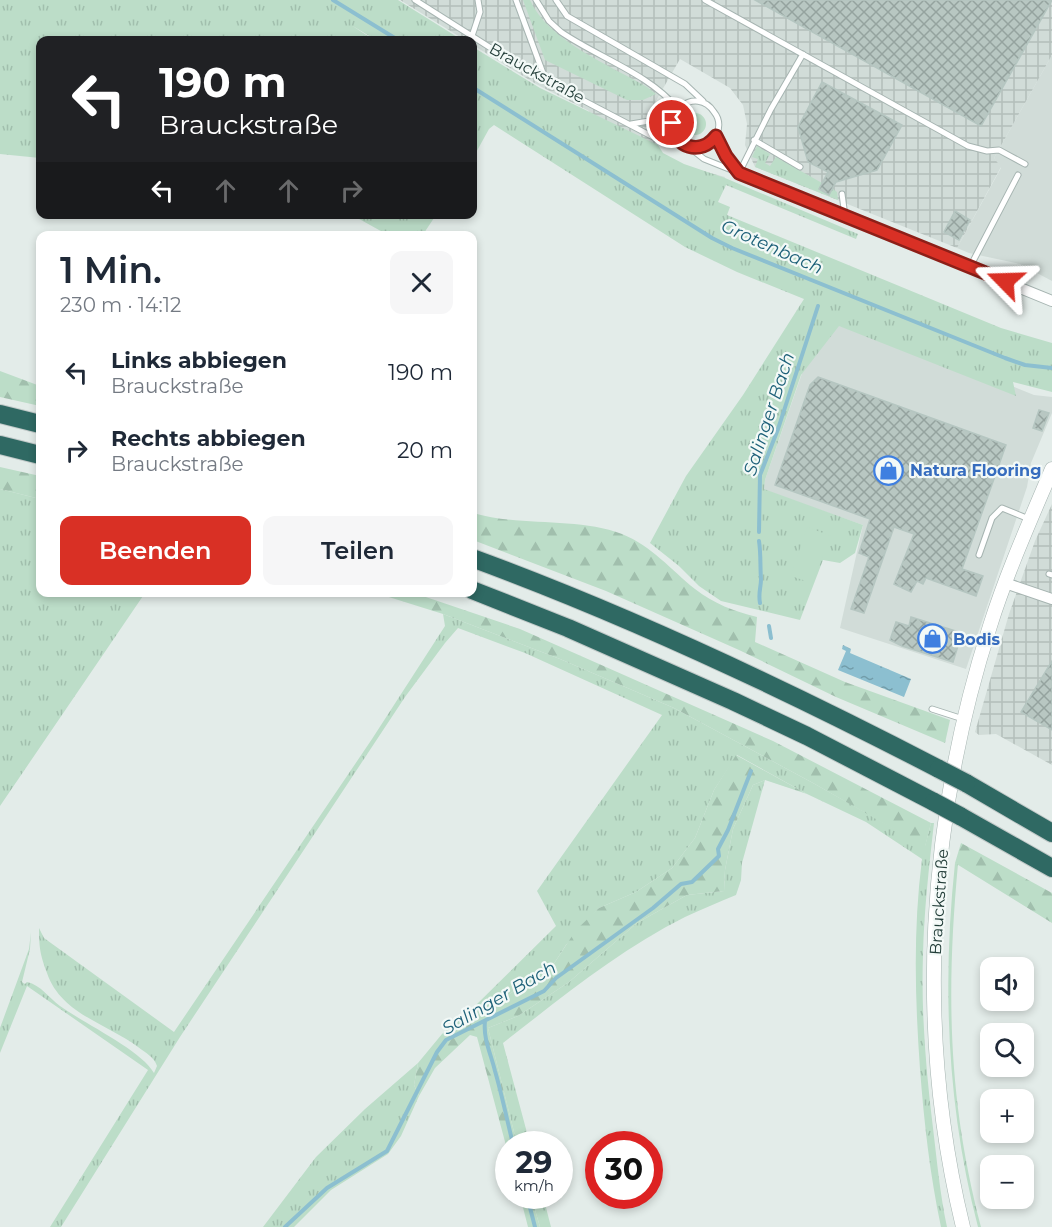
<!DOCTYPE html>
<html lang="de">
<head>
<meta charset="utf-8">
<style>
	:root { --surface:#fff; --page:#f6f6f7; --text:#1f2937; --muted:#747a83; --accent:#d93025 }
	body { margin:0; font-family:Montserrat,sans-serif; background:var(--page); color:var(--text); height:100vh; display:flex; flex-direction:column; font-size:22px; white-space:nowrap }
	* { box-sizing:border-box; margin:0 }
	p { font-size:20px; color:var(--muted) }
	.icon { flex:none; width:33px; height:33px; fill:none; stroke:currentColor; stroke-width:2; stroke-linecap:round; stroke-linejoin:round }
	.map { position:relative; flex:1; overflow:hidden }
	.side { position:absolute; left:36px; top:231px; width:441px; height:366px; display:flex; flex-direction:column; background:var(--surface); border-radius:12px; box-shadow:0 3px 9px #0003 }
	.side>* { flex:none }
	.hud { position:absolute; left:36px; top:36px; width:441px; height:183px; border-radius:12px; box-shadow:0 3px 9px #0003; background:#202124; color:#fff; overflow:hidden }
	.tools { position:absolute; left:980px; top:957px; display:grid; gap:12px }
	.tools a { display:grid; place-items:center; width:54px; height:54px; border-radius:12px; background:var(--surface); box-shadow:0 3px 9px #0003; font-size:30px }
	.speed { position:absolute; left:495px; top:1131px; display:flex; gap:12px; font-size:30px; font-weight:700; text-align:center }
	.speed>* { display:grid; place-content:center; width:78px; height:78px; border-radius:50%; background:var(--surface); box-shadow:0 3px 9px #0003; line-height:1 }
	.speed small { font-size:15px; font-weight:400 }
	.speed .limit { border:9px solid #d22; background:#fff; color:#111 }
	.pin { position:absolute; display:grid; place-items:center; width:51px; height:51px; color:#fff; margin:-26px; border:3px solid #fff; border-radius:50%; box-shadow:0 2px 6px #0007 }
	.me { position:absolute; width:66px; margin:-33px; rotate:292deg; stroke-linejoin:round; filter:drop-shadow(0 0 4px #0008) }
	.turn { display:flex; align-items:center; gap:21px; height:126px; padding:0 24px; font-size:27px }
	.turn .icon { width:78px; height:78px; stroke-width:2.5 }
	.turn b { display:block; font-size:42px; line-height:51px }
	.lanes { display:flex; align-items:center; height:57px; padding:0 24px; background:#0003; justify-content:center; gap:30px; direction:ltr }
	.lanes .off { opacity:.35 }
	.round { display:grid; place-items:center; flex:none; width:63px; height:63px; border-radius:12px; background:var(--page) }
	.head { display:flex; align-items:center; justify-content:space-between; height:102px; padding:0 24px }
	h1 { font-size:36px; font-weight:600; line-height:45px }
	.primary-button { display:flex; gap:12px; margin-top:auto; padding:12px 24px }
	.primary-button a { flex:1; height:69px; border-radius:12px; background:var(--accent); color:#fff; font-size:24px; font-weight:600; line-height:69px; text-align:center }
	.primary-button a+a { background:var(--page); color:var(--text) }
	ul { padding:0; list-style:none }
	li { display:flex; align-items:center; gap:18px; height:78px; padding:0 24px }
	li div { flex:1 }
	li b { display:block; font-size:22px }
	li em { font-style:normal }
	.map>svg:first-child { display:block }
	.built { fill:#d1dcd8 }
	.industrial { fill:url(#industrial-grid) }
	.grass { fill:url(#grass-tufts) }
	.forest { fill:url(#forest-firs) }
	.pitch { fill:#bcddc8 }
	.water { fill:url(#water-ripples) }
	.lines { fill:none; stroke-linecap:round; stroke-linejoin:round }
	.stream { stroke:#8cbfd0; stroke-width:4 }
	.building { fill:url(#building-cross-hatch); stroke:#b5c6c1; stroke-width:1.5 }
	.service-casing { stroke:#a6b4b1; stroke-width:7 }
	.minor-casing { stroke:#a6b4b1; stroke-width:12 }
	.tertiary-casing { stroke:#a6b4b1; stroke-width:15 }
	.motorway-casing { stroke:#c1c9c8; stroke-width:20 }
	.service { stroke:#fff; stroke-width:5 }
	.minor { stroke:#fff; stroke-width:10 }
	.tertiary { stroke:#fff; stroke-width:14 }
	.motorway { stroke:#2f6963; stroke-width:18 }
	.motorway-bridge-casing { stroke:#c1c9c8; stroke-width:20; stroke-linecap:butt }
	.motorway-bridge { stroke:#2f6963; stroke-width:18 }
	.route-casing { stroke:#8d1f18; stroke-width:15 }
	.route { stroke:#d93025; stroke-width:10 }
	.labels { text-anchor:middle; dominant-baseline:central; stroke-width:4.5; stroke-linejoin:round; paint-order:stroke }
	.street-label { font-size:16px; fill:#233e39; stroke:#f3f9f7 }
	.shop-label { font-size:16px; font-weight:bold; fill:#366cbe; stroke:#f3f9f7; text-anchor:start }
	.water-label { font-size:18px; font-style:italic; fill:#1e6179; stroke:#f3f9f7 }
</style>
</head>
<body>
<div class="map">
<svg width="1052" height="1227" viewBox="0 0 1052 1227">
	<defs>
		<pattern id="industrial-grid" width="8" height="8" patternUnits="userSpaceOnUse" patternTransform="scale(1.5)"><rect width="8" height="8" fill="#d1dcd8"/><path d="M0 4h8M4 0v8" fill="none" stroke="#b3beba"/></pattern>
		<pattern id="grass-tufts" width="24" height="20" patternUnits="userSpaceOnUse" patternTransform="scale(1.5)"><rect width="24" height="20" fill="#bcddc8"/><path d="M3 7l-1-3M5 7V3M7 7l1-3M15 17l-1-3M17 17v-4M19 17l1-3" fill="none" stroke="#a1bfad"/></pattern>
		<pattern id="forest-firs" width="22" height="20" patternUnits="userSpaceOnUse" patternTransform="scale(1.5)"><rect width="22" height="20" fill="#bcddc8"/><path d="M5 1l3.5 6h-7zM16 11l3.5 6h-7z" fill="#a1bfad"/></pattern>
		<pattern id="water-ripples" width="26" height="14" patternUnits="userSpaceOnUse" patternTransform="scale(1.5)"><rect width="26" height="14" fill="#8cbfd0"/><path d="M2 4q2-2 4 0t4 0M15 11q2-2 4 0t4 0" fill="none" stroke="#729daa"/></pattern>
		<pattern id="building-cross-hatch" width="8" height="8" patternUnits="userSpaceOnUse" patternTransform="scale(1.5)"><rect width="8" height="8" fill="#b8c7c2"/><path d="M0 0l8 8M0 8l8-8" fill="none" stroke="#95a39f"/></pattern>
	</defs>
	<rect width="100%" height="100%" fill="#e3ece9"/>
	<!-- built -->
	<path class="built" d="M1052,55v226l-32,-17 -51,-11 -12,-5 44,-80 -7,-10z
		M824,310l210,85 18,2v16l-21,50 -4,24 -61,182 -126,-41 23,-103 -100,-35 2,-10z"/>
	<!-- industrial -->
	<path class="industrial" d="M400,0h652v55l-58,103 7,9 -44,81 -202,-81 -10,-22 2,-21 -4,-19 -13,-17 -50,-29 -34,59 11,28 5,8 26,13 37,10 -11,29 -132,-82 7,-13 -53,-27 -63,-39 -1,-5h-7z
		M1052,504v261l-56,-31 -17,1 -4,-3 34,-118 26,-73z"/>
	<!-- grass -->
	<path class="grass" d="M0,0h398l64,40h-86l-25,-15 23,15h-334v118l-40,-4z
		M523,0h7c17,40 81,66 117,87l9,7 -13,6h-16l-82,-40z
		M473,47l67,41 118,57 5,8 21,11 41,14 133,56 -2,5 -130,-54 -8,17 12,5 -3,8 274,113 51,15v49l-39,-10 3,14 -177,-70 -38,49 -36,105 -1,9 99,36 -8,28 -15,10 -17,-3 -23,60 -79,-19 -22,-15 -20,-20 -29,-23 36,-67 57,-81 61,-96 -67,-27 -52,-25 -191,-122 -5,4 -16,29z
		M684 124a11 11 0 1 1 22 0a11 11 0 1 1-22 0Z
		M757,146l13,8 -5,9 5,3 6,-9 46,26 -3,6 10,5 4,-5 4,3 1,8 -83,-33 3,-8 -6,-2z
		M352,215h84l-14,21 -34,-1z
		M0,489l40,10v93l105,1 -145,213z
		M443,614l117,45 114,49 139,75 112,63 6,-23h3c-5,44 -10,88 -11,132 -2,57 3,116 10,173 4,33 7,66 14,99h-6c-11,-52 -17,-105 -21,-158 -5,-70 -7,-140 2,-210l-56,-37 -59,-28 -70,-39 -23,35 -19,48 -23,30 -36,24 -37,16 -33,37 -13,20 -63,42 -48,27 33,-28 81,-80 -19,-35 125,-176 -137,-62 -67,-25 -13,15 -40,54 -225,340 -119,190h-11l98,-157 -121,-84 -27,67v-25l29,-79 2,-17 -1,17 -8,33 3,2 2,-2c14,3 22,16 33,24 25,18 81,44 94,67l3,-7c-3,-9 -11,-13 -19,-19 -32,-24 -77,-33 -91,-74 -7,-19 -8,-26 -8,-45l5,10 130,94 198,-293 73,-113z
		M765,780l-23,83 -1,17 -5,15c-17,7 -34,14 -51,22 -66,33 -124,81 -182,126l27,101h-13l-29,-116 30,-12 51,-34 68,-59 50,-28 37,-4 1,-21 8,-41 20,-44z
		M955,863l3,1c-12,129 -10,237 23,363h-3c-31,-119 -36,-242 -23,-364z
		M418,1063l-4,22 5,11 -18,40 -13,18 -57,36 -37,37h-31l53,-70 49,-48z
		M531,1196h12l8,31h-11z"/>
	<!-- forest -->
	<path class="forest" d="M0,371l40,15v20l-40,-9z
		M0,467l40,9v23l-40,-10z
		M473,513c48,14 105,4 149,21 30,12 49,36 73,55 19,15 39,22 62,28l-2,25 90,40 105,38 -5,23 -109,-46 -97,-47 -133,-59 -133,-51z
		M376,593h38l106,36 253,112 158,82 -6,24 -112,-64 -139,-75 -114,-49 -117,-45z
		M736,755l71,39 -42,-14 -12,5 -20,44 -8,41 -1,21 -37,4 -50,28 -68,59 -51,34 -30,12 29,116h-9v9l-31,-116 -7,-2 -35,33 -16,28 -5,-11 4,-22 24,-29 48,-27 63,-42 23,-35 23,-22 37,-16 36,-24 23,-30 19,-48z
		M961,843l91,50v30l-97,-60z
		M520,1196h11l9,31h-12z"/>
	<!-- pitch -->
	<path class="pitch" d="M807,527l24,9 -19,47 -21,-7z"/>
	<!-- water -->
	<path class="water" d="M843,645l8,4 -1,4 61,26 -7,18 -66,-27 8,-19 -4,-2z"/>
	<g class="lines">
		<!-- stream -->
		<path class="stream" d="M333,0l65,40
			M472,87l240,151 20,10 273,110 20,7 27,3
			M759,532l1,-57 18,-46 40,-123
			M759,541c2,13 1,25 2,38 0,9 -3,14 -1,24
			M769,626l2,12
			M485,1021c-2,18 6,33 10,50 7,24 12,49 18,73
			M527,1196l8,31
			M285,1227l42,-39 60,-37 50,-99 9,-12 98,-49 12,-13 97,-70 28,-24 11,-2 27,-26 -1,-7 10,-19 23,-59"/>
	</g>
	<!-- building -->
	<path class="building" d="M755,0h297l-71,126z
		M822,82l80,43 -25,45 -41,12 -7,13 -10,-6 9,-17 -20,-10 -10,-35z
		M955,211l15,9 -11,20 -15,-8z
		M818,377l188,68 -44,124 21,7 -7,20 -50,-18 -3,6 -6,-3 -6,11 -17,-8 20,-50 -20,-7 -30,86 -13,-4 18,-52 -10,-4 11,-34 -95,-34 35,-100z
		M1039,410l10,3 -7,18 -9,-3z
		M911,617l51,16 -9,29 -51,-16 -12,-6 6,-18 13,4z
		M1052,661v69l-31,-18z"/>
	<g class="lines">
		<defs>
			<path id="service" d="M415,0l112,71 132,69c6,1 12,1 18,2 5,1 9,5 13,6 11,3 23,-4 27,-14 3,-8 2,-16 -3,-22 -17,-27 -58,1 -34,31
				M516,0l30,81
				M536,0l13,21 12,11c38,26 87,41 117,77
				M556,0l11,16 118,68 18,17
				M705,0l263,146 19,5 12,-1 26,14
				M472,36l8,-24 -2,-12
				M631,124l42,-7
				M716,136l10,20 12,16
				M754,140l46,27
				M690,148l14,11 35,14
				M739,173l32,-64 32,-55
				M842,194l3,22
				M970,267l48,-92
				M979,555l13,-37 10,-10 27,11
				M1049,574l3,1
				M932,709l31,10"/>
			<path id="minor" d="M739,173l313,128
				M1005,583l47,16"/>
			<path id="tertiary" d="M963,1227c-48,-197 -35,-408 27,-601 17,-54 40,-105 62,-157"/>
			<path id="motorway" d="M0,414l40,10
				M0,445l40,10
				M472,558c161,59 315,132 467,211
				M472,590l96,38 165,73 74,35 127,66
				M966,783l86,50
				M960,816l92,52"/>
		</defs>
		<!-- service casing -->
		<use href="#service" class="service-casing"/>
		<!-- minor casing -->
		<use href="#minor" class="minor-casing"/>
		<!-- tertiary casing -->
		<use href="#tertiary" class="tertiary-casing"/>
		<!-- motorway casing -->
		<use href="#motorway" class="motorway-casing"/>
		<!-- service -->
		<use href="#service" class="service"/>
		<!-- minor -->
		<use href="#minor" class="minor"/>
		<!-- tertiary -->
		<use href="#tertiary" class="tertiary"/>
		<!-- motorway -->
		<use href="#motorway" class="motorway"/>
		<defs>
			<path id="motorway-bridge" d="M939,769l27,14
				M934,802l26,14"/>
		</defs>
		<!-- motorway-bridge casing -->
		<use href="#motorway-bridge" class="motorway-bridge-casing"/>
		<!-- motorway-bridge -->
		<use href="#motorway-bridge" class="motorway-bridge"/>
	</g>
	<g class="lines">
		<defs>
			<path id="route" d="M672,123c2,25 29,33 44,13l10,20 13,17 266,108"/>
		</defs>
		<!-- route casing -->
		<use href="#route" class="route-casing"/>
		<!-- route -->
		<use href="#route" class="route"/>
	</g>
	<!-- icons -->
	<defs>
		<symbol id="shop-ring" viewBox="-11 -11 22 22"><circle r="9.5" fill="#f3f9f7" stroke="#3f7fe0" stroke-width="1.5"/><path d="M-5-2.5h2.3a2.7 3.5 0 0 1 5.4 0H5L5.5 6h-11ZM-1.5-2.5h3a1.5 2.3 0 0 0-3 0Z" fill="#3f7fe0"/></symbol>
	</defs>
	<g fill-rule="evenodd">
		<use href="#shop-ring" x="872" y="454" width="33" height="33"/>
		<use href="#shop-ring" x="916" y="622" width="33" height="33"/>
	</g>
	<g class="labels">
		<!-- street labels -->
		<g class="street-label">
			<text transform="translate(537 73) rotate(29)">Brauckstraße</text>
			<text transform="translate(939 902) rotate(-86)">Brauckstraße</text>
		</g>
		<!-- shop labels -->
		<g class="shop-label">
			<text x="910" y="470">Natura Flooring</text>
			<text x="953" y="639">Bodis</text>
		</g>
		<!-- water labels -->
		<g class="water-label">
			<text transform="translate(772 247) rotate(24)">Grotenbach</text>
			<text transform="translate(769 414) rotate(-72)">Salinger Bach</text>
			<text transform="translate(499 998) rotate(-30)">Salinger Bach</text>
		</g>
	</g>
</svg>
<div class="tools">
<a><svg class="icon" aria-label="sound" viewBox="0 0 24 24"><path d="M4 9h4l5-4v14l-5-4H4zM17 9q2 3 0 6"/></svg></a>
<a><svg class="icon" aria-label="search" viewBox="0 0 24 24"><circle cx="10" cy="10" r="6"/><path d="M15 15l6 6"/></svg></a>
<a>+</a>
<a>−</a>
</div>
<div class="speed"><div>29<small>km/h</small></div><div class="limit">30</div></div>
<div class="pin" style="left:672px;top:123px;background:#d93025"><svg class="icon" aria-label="arrive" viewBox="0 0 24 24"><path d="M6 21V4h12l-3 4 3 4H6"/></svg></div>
<svg class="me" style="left:1005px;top:281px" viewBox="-20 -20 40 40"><path d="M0-17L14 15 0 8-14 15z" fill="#d93025" stroke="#fff" stroke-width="4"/></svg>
<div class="hud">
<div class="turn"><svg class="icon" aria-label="left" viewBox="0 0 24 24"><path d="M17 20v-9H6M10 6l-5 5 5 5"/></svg><div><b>190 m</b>Brauckstraße</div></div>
<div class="lanes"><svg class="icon" aria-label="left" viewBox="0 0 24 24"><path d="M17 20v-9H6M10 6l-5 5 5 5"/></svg><svg class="icon off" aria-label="ahead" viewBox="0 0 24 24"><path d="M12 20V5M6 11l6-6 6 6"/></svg><svg class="icon off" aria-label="ahead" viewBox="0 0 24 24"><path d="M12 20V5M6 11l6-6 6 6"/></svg><svg class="icon off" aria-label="right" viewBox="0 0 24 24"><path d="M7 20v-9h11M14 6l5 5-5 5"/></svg></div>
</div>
<section class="side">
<div class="head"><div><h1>1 Min.</h1><p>230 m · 14:12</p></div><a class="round"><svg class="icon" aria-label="close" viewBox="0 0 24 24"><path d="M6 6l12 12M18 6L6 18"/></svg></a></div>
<ul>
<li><svg class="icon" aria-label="left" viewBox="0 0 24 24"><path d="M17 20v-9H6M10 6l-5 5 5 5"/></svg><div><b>Links abbiegen</b><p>Brauckstraße</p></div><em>190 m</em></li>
<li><svg class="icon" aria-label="right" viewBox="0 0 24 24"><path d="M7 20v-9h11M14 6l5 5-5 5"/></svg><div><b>Rechts abbiegen</b><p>Brauckstraße</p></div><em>20 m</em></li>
</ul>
<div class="primary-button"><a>Beenden</a><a>Teilen</a></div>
</section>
</div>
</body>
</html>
